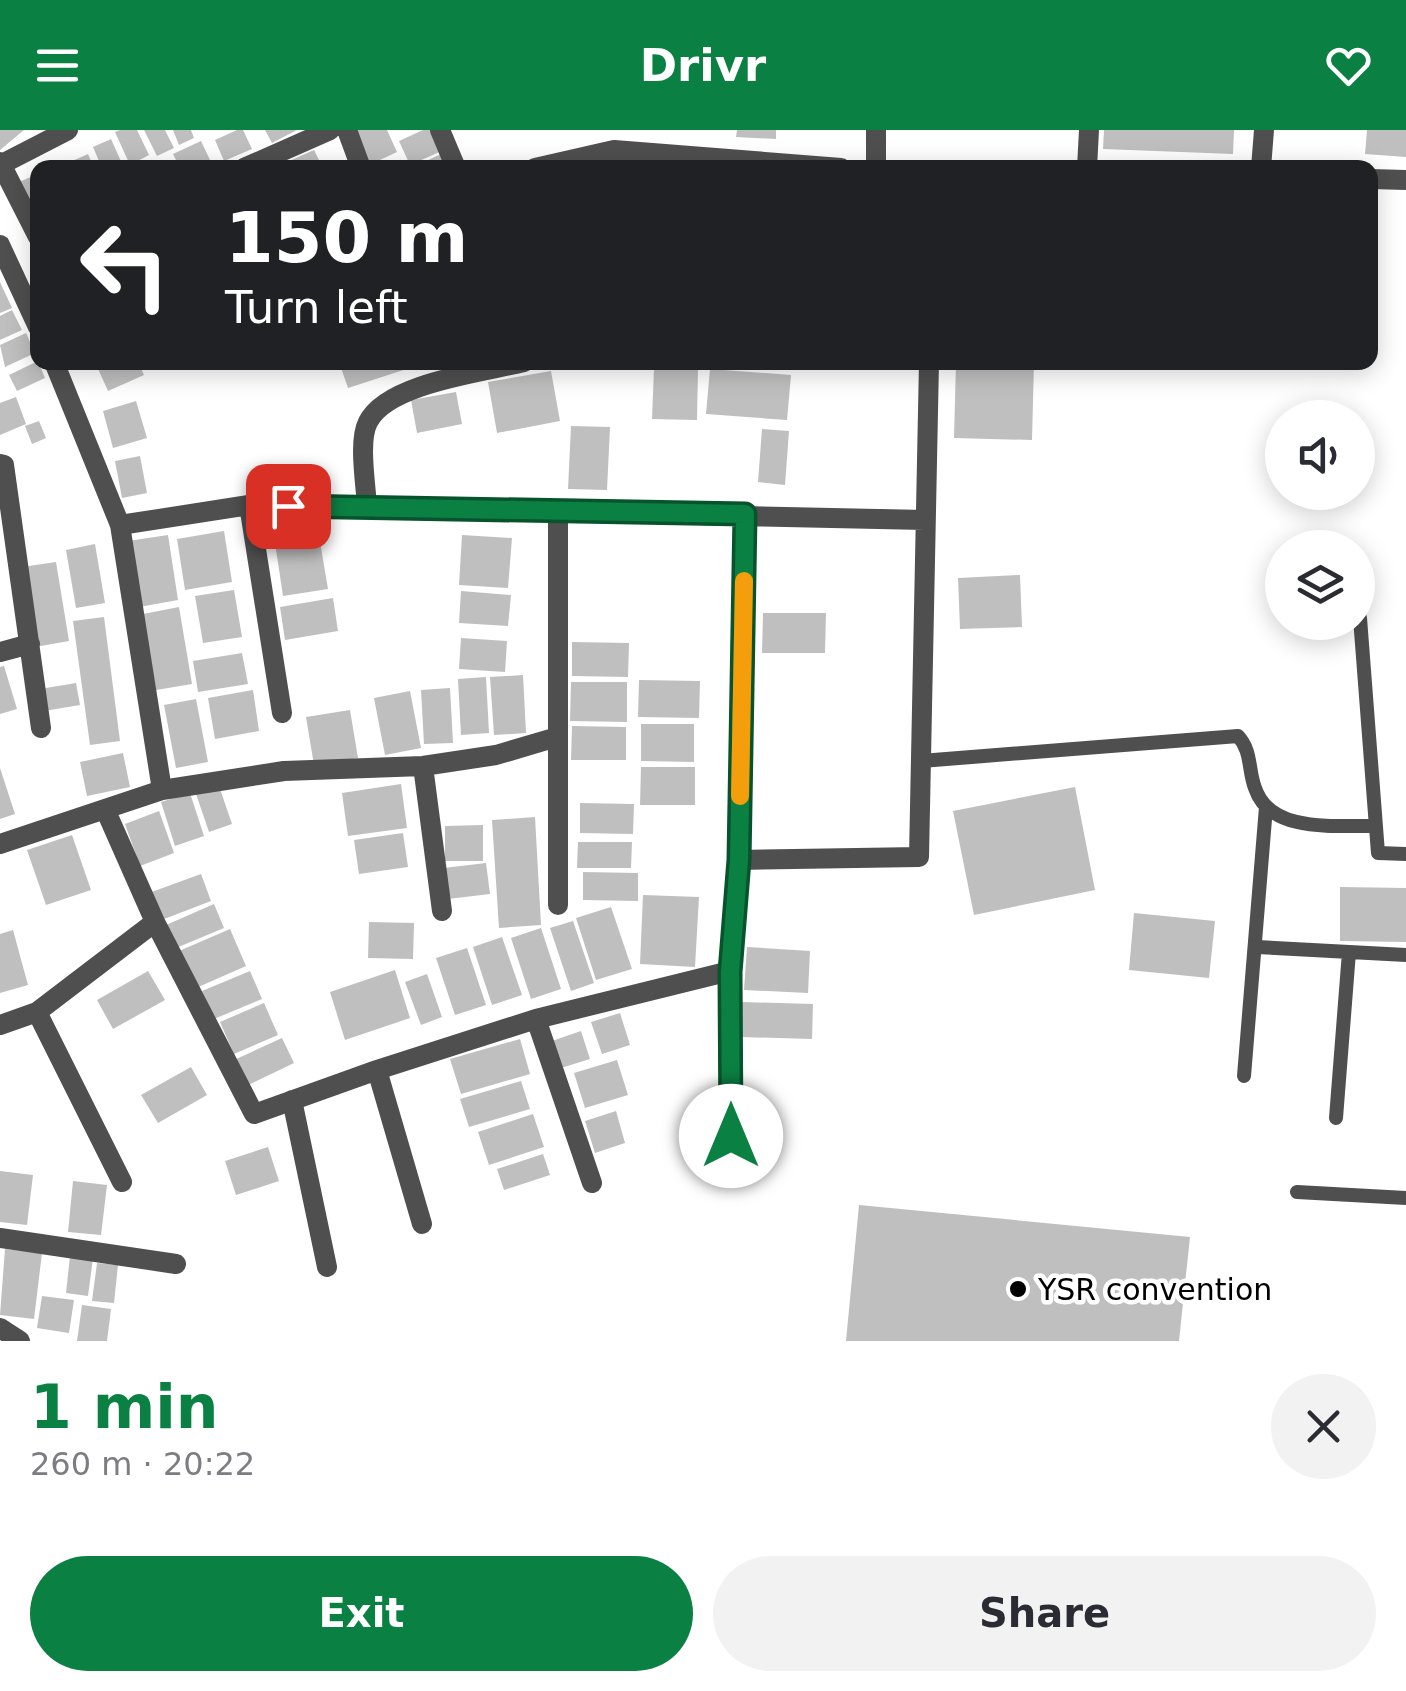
<!DOCTYPE html>
<html lang="en">
<head>
<meta charset="utf-8">
<style>
	:root { --surface:#fff; --page:#f2f2f3; --text:#2b2b33; --muted:#7c7c81; --accent:#0b8043 }
	body { margin:0; font-family:"DejaVu Sans",sans-serif; background:var(--page); color:var(--text); height:100vh; display:flex; flex-direction:column; font-size:38px; white-space:nowrap }
	* { box-sizing:border-box; margin:0 }
	p { font-size:32px; color:var(--muted) }
	.icon { flex:none; width:55px; height:55px; fill:none; stroke:currentColor; stroke-width:2; stroke-linecap:round; stroke-linejoin:round }
	.map { position:relative; height:1211px; overflow:hidden }
	.panel { display:flex; flex-direction:column; background:var(--surface); flex:1 }
	.panel>* { flex:none }
	.banner { position:absolute; left:30px; top:30px; width:1348px; height:210px; border-radius:20px; box-shadow:0 5px 25px #0003; background:#202124; color:#fff; overflow:hidden }
	.tools { position:absolute; left:1265px; top:270px; display:grid; gap:20px }
	.tools a { display:grid; place-items:center; width:110px; height:110px; border-radius:50%; background:var(--surface); box-shadow:0 5px 25px #0003; font-size:50px }
	.pin { position:absolute; display:grid; place-items:center; width:85px; height:85px; color:#fff; margin:-42px; border-radius:20px; box-shadow:0 5px 15px #0006 }
	.me { position:absolute; width:110px; margin:-55px; rotate:0deg; stroke-linejoin:round; filter:drop-shadow(0 0 8px #0008) }
	.turn { display:flex; align-items:center; gap:35px; height:210px; padding:0 30px; font-size:45px }
	.turn .icon { width:130px; height:130px; stroke-width:2.5 }
	.turn b { display:block; font-size:70px; line-height:85px }
	.round { display:grid; place-items:center; flex:none; width:105px; height:105px; border-radius:52px; background:var(--page) }
	.head { display:flex; align-items:center; justify-content:space-between; height:170px; padding:0 30px }
	h1 { font-size:60px; font-weight:600; line-height:75px; color:var(--accent) }
	.button { display:flex; gap:20px; margin-top:auto; padding:20px 30px }
	.button a { flex:1; height:115px; border-radius:60px; background:var(--accent); color:#fff; font-size:40px; font-weight:600; line-height:115px; text-align:center }
	.button a+a { background:var(--page); color:var(--text) }
	header { display:flex; justify-content:space-between; align-items:center; height:130px; padding:0 30px; background:var(--accent); color:#fff; font-size:45px; font-weight:600 }
	.map>svg:first-child { display:block }
	.building { fill:#bfbfbf }
	.lines { fill:none; stroke-linecap:round; stroke-linejoin:round }
	.lane { stroke:#4f4f4f; stroke-width:14 }
	.street { stroke:#4f4f4f; stroke-width:20 }
	.route-casing { stroke:#07532c; stroke-width:25 }
	.route { stroke:#0b8043; stroke-width:18 }
	.slow { stroke:#f59e0b; stroke-width:18 }
	.poi-dot { fill:#000; stroke:#fff; stroke-width:4 }
	.labels { text-anchor:middle; dominant-baseline:central; stroke-width:9; stroke-linejoin:round; paint-order:stroke }
	.poi-label { font-size:30px; fill:#000; stroke:#fff; text-anchor:start }
</style>
</head>
<body>
<header><svg class="icon" aria-label="menu" viewBox="0 0 24 24"><path d="M4 6h16M4 12h16M4 18h16"/></svg>Drivr<svg class="icon" aria-label="heart" viewBox="0 0 24 24"><path d="M12 20l-8-8c-3-5 5-10 8-4 3-6 11-1 8 4z"/></svg></header>
<div class="map">
<svg width="1406" height="1211" viewBox="0 0 1406 1211">
	<rect width="100%" height="100%" fill="#fff"/>
	<!-- building -->
	<path class="building" d="M0,0h24l-24,20z
		M120,0h17l12,25 -19,10 -15,-33z
		M144,0h21l9,18 -17,8z
		M173,0h18l3,8 -15,7z
		M237,0h6l9,19 -28,12 -9,-21z
		M265,0h32l-25,13z
		M351,0h36l10,22 -30,14z
		M423,0h12l9,20 -34,15 -11,-24z
		M737,0h39v9l-40,-2z
		M1104,0h130l-1,24 -130,-5z
		M1367,0h39v27l-41,-3z
		M111,9l13,29h-22l-9,-21z
		M201,11l10,21 -11,6h-20l-7,-14z
		M314,20l9,18h-36l-2,-5z
		M443,23l7,15h-38z
		M88,24l6,14h-21l-3,-6z
		M38,44v37l-4,2 -15,-31z
		M0,152l12,26 -12,5z
		M12,180l10,20 -22,10v-24z
		M26,203l9,20 -30,14 -5,-22z
		M38,231l7,17 -28,13 -8,-16z
		M95,232h43l6,13 -36,16z
		M339,232h86v1l-77,25z
		M956,232h78l-2,78 -78,-2z
		M654,238l44,1 -1,51 -45,-1z
		M710,239l81,6 -4,45 -81,-6z
		M551,241l9,50 -63,12 -9,-51z
		M456,262l6,32 -45,9 -6,-33z
		M16,267l10,27 -26,11v-32z
		M136,271l11,37 -34,10 -10,-37z
		M39,291l7,17 -14,6 -7,-18z
		M571,296l39,1 -3,63 -39,-1z
		M762,299l27,2 -4,54 -27,-3z
		M140,326l7,37 -25,5 -7,-37z
		M224,401l8,51 -47,8 -8,-51z
		M168,405l10,65 -39,7 -11,-66z
		M462,405l50,3 -4,50 -49,-3z
		M319,406l9,53 -45,7 -8,-53z
		M95,414l10,59 -29,5 -10,-58z
		M56,432l13,79 -34,6 -13,-80z
		M1020,445l2,52 -62,2 -2,-51z
		M234,460l8,47 -39,6 -8,-47z
		M461,461l50,4 -3,31 -49,-3z
		M333,468l5,33 -53,9 -5,-33z
		M179,477l13,77 -36,6 -13,-76z
		M763,483h63l-1,40h-63z
		M104,487l16,124 -30,4 -17,-124z
		M461,508l46,3 -2,31 -46,-3z
		M572,512l57,1 -1,34 -56,-1z
		M242,523l6,31 -50,8 -5,-31z
		M4,536l13,43 -17,5v-47z
		M523,545l3,58 -32,2 -4,-58z
		M486,547l3,56 -28,2 -3,-56z
		M639,550l61,1 -1,37 -61,-1z
		M571,552h56v40l-57,-1z
		M76,553l4,22 -36,6 -4,-22z
		M450,558l3,55 -29,1 -3,-54z
		M253,560l6,41 -44,8 -7,-41z
		M410,561l11,57 -36,7 -11,-57z
		M196,569l12,63 -32,6 -12,-63z
		M350,580l8,48 -44,7 -8,-48z
		M641,594h53v38l-53,-1z
		M572,596l54,1v33h-55z
		M123,623l7,34 -43,9 -7,-34z
		M641,637h54v38h-55z
		M0,638l15,46 -15,5z
		M401,654l6,44 -59,8 -6,-43z
		M219,656l13,38 -23,8 -13,-38z
		M1075,657l20,103 -121,25 -21,-104z
		M190,663l14,43 -29,10 -14,-44z
		M580,673l54,1 -1,30 -53,-1z
		M159,681l15,42 -34,13 -15,-42z
		M535,687l6,108 -42,3 -7,-108z
		M483,695v36h-38v-35z
		M403,703l5,34 -49,7 -5,-34z
		M72,705l19,55 -45,15 -19,-55z
		M578,712h54l-1,26h-54z
		M486,733l4,31 -42,5 -4,-31z
		M583,742l55,1v28l-55,-1z
		M201,744l10,27 -52,20 -10,-28z
		M1340,757l66,1v54l-66,-1z
		M643,765l56,2 -4,70 -55,-3z
		M214,774l10,24 -48,20 -10,-23z
		M611,777l21,62 -36,11 -20,-62z
		M1134,783l81,8 -6,57 -80,-8z
		M573,791l21,62 -23,8 -21,-63z
		M369,792l45,1 -1,36 -45,-1z
		M541,798l20,61 -30,10 -20,-61z
		M230,799l16,37 -50,22 -17,-37z
		M13,800l15,55 -28,8v-59z
		M502,807l20,58 -30,10 -19,-58z
		M747,817l63,4 -2,42 -64,-3z
		M467,818l19,57 -31,10 -19,-57z
		M395,840l15,48 -65,22 -15,-48z
		M148,841l17,29 -52,29 -16,-29z
		M250,841l12,28 -48,20 -12,-28z
		M427,844l15,43 -21,8 -16,-43z
		M741,872l72,2 -1,35 -72,-2z
		M264,873l14,32 -44,19 -14,-32z
		M620,883l10,32 -28,9 -11,-32z
		M581,901l9,28 -29,9 -9,-27z
		M282,908l12,25 -48,23 -12,-26z
		M520,909l10,35 -69,20 -11,-35z
		M617,930l11,35 -43,13 -11,-35z
		M191,937l16,28 -49,28 -17,-28z
		M521,951l9,28 -61,18 -9,-28z
		M616,981l9,32 -30,10 -10,-32z
		M533,984l11,33 -55,18 -11,-33z
		M268,1017l11,34 -43,14 -11,-34z
		M543,1024l7,21 -46,15 -7,-21z
		M0,1041l33,4 -6,50 -27,-3z
		M73,1051l34,4 -6,50 -33,-3z
		M859,1075l331,32 -11,104h-333z
		M5,1119l37,4 -8,66 -34,-4z
		M70,1126l23,2 -5,38 -22,-3z
		M97,1133l21,2 -4,38 -22,-2z
		M42,1166l32,4 -5,33 -32,-5z
		M82,1175l29,4 -4,32h-30z"/>
	<g class="lines">
		<!-- lane -->
		<path class="lane" d="M1360,488l18,235 28,1
			M921,631l317,-25c14,15 10,34 17,52 15,46 82,37 121,38
			M1257,817l149,8
			M1244,946l22,-269
			M1336,988l13,-166
			M1297,1062l109,6"/>
		<!-- street -->
		<path class="street" d="M347,0l14,38
			M440,0l16,38
			M0,32l38,75
			M0,35l68,-35
			M244,38l86,-38
			M535,38l79,-18 227,18
			M876,38v-38
			M1087,38l2,-38
			M1261,38l3,-38
			M1370,49l36,1
			M0,115l38,82
			M54,232l66,163 42,265
			M0,334l4,1 37,263
			M249,375l33,208
			M367,377c-1,-22 -9,-66 1,-85 19,-39 116,-50 156,-60
			M558,381v394
			M120,395l129,-20 676,15
			M0,522l30,-8
			M423,636l19,145
			M105,679l50,113 99,192 123,-44
			M0,714l162,-54 122,-19 139,-5 73,-11 61,-18
			M739,730l180,-3 10,-495
			M37,882l85,170
			M536,889l56,164
			M0,895l37,-13 118,-90
			M292,970l35,167
			M731,1007l-1,-166 9,-111 6,-346
			M422,1094l-45,-154 159,-51 194,-48
			M0,1108l176,26
			M0,1198l20,13"/>
	</g>
	<g class="lines">
		<defs>
			<path id="route" d="M288,376l457,8 -6,346 -9,112 1,164"/>
		</defs>
		<!-- route casing -->
		<use href="#route" class="route-casing"/>
		<!-- route -->
		<use href="#route" class="route"/>
		<!-- slow -->
		<path class="slow" d="M740,666l4,-215"/>
	</g>
	<!-- markers -->
	<circle class="poi-dot" cx="1018" cy="1159" r="10"/>
	<g class="labels">
		<!-- poi labels -->
		<g class="poi-label">
			<text x="1038" y="1159">YSR convention</text>
		</g>
	</g>
</svg>
<div class="tools">
<a><svg class="icon" aria-label="sound" viewBox="0 0 24 24"><path d="M4 9h4l5-4v14l-5-4H4zM17 9q2 3 0 6"/></svg></a>
<a><svg class="icon" aria-label="layers" viewBox="0 0 24 24"><path d="M12 4l9 5-9 5-9-5zM3 14l9 5 9-5"/></svg></a>
</div>
<div class="pin" style="left:288px;top:376px;background:#d93025"><svg class="icon" aria-label="arrive" viewBox="0 0 24 24"><path d="M6 21V4h12l-3 4 3 4H6"/></svg></div>
<svg class="me" style="left:731px;top:1006px" viewBox="-20 -20 40 40"><circle r="19" fill="#fff"/><path d="M0-13L10 11 0 6-10 11z" fill="#0b8043"/></svg>
<div class="banner">
<div class="turn"><svg class="icon" aria-label="left" viewBox="0 0 24 24"><path d="M17 20v-9H6M10 6l-5 5 5 5"/></svg><div><b>150 m</b>Turn left</div></div>
</div>
</div>
<section class="panel">
<div class="head"><div><h1>1 min</h1><p>260 m · 20:22</p></div><a class="round"><svg class="icon" aria-label="close" viewBox="0 0 24 24"><path d="M6 6l12 12M18 6L6 18"/></svg></a></div>
<div class="button"><a>Exit</a><a>Share</a></div>
</section>
</body>
</html>
